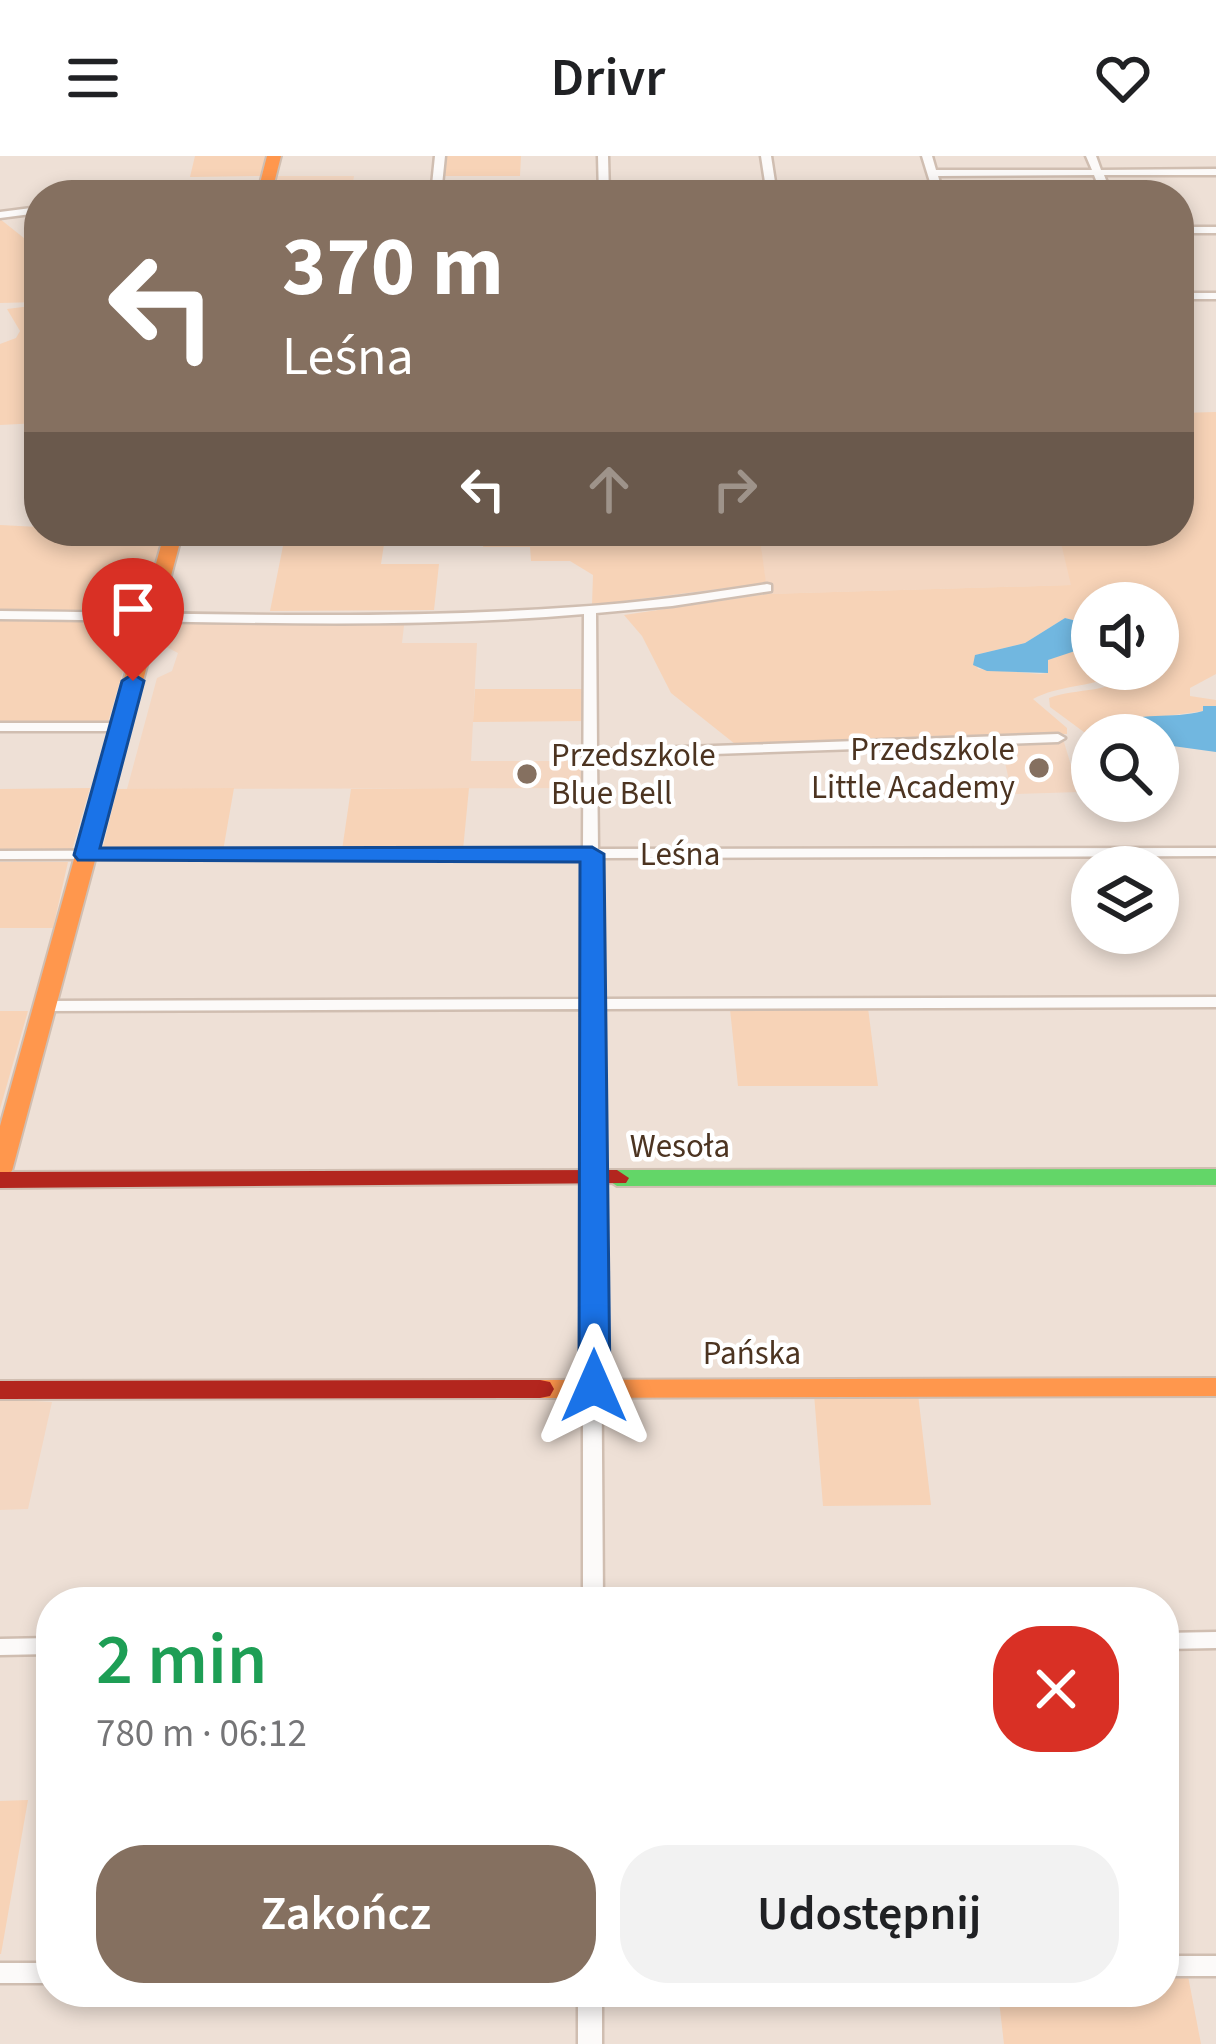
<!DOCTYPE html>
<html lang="pl">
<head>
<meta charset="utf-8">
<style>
	:root { --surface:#fff; --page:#f2f2f2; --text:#202124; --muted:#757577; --accent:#857060 }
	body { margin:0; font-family:"Source Sans 3",sans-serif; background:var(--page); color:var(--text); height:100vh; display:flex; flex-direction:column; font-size:45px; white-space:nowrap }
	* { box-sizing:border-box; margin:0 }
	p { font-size:39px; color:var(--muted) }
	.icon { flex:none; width:66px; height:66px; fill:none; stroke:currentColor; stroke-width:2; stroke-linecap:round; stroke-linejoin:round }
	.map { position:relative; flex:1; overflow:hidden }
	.panel { position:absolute; left:36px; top:1431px; width:1143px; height:420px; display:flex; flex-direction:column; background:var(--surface); border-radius:48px; box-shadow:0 6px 18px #0003 }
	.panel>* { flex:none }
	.guide { position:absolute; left:24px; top:24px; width:1170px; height:366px; border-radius:48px; box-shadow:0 6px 18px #0003; background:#857060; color:#fff; overflow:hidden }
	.fabs { position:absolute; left:1071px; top:426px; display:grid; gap:24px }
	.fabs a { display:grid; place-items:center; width:108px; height:108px; border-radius:50%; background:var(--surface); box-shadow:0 6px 18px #0003; font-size:60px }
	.pin { position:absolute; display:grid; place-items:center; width:102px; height:102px; color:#fff; margin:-123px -51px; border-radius:50% 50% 50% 0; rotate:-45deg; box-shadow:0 0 12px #0007 }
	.pin .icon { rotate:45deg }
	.me { position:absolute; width:132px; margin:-66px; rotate:0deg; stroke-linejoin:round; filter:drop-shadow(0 0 9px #0008) }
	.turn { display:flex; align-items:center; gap:42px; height:252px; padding:0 60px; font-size:54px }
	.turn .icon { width:156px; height:156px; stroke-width:2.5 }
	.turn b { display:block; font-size:84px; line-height:102px }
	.lanes { display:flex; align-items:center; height:114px; padding:0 60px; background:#0003; justify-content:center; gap:60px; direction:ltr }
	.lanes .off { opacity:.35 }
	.round { display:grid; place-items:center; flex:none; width:126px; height:126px; border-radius:48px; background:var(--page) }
	.summary { display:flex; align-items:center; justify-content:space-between; height:204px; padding:0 60px }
	h1 { font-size:72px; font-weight:600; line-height:90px; color:#1e9e55 }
	.button { display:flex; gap:24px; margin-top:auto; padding:24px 60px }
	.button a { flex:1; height:138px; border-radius:48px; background:var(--accent); color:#fff; font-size:48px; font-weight:600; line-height:138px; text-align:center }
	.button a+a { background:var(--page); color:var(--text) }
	header { display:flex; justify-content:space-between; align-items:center; height:156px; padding:0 60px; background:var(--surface); font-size:54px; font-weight:600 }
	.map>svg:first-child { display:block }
	.built { fill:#f4d7c2 }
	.green { fill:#f7d3b7 }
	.water { fill:#71b7e0 }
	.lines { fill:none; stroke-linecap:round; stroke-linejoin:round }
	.street-casing { stroke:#d0beb1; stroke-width:5 }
	.fast-casing { stroke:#d0beb1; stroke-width:4 }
	.slow-casing { stroke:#d0beb1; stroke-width:4 }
	.jam-casing { stroke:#d0beb1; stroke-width:4 }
	.street { fill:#fcfaf9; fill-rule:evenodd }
	.fast { fill:#63d668; fill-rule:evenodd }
	.slow { fill:#ff974d; fill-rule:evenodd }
	.jam { fill:#b3261e; fill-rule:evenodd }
	.route { fill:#1a73e8; stroke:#114b97; stroke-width:3 }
	.poi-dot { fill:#857060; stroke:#fff; stroke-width:4.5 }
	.labels { text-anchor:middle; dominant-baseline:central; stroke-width:9; stroke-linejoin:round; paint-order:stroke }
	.poi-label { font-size:33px; fill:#4c3421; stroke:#fff; text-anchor:end }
	.street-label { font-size:33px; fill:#4c3421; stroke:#fff }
</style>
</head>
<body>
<header><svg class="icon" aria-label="menu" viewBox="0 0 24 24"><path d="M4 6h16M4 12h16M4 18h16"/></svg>Drivr<svg class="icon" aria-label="heart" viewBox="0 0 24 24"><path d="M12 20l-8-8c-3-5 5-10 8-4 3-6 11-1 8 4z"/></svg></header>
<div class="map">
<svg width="1216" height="1888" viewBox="0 0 1216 1888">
	<rect width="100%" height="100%" fill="#eee0d6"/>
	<!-- built -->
	<path class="built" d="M277,20h77l-3,19h-79z
		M749,375h309l14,54 -305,9 -7,-55h-10z
		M163,461h242l-3,26h75l-6,118h113v27l-457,1 30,-111 15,-7 6,-18 -23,-12 8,-9z
		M1064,586l15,50 -67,2 -11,-50z
		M0,1243l52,3 -24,107 -28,1z"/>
	<!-- green -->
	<path class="green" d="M195,0h70l-5,20 -70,1z
		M445,0h76l-1,20h-77z
		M0,63l39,31v52l-39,1z
		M39,149v118l-39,2v-81l16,-6 4,-7 -13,-22z
		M1216,256v262l-26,14v8l26,4v6h-13l1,5 -85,11 -7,5 4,8 -24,3 -42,-31 -1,-9c28,-11 65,-3 85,-29h24v-66h-66v22l-27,-7 -40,25 -50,12 3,14 62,5 8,-1 -1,-13c15,-10 30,-10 45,-23v32h29l-2,6c-29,12 -60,10 -86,24l34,29v6l-332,10 -64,-51 -29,-57 -18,-21 143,-21 304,-9 -13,-54h121v-118z
		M0,369l39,2v4h124l-22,80h-141z
		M286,375h100l-5,33h58l-5,46 -164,1z
		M487,375h262l2,7h9l6,45 -174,22 1,-30 -23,-14h-39l-1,-14h-47z
		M0,462h126l11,6 -29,98h-108z
		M475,533h109l1,32 -112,1z
		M90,632l-18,62 -72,1v-62z
		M234,632l-11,63h-121l15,-62z
		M469,632l-6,62h-121l9,-61z
		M0,706h68l-15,66h-53z
		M868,852l10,78h-140l-8,-77z
		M0,855h28l-28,98z
		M814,1238h104l13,111 -108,1z
		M28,1644l-27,154h-1v-153z
		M1164,1820h24l13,68h-197l-6,-52h166z"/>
	<!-- water -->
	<path class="water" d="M1065,462l27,7v12l-14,13 -30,10v13l-61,-2 -14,-6 2,-10 50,-12z
		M1203,550h13v46l-58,-8v-9h-42l-4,-8c26,-17 60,-7 91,-16z"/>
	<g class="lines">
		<defs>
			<path id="street" d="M435,0h10l-4,39h-10z
				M598,0h10l1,39h-10z
				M761,0h10l6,39h-10z
				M922,0h10l4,14h156l-6,-14h10l5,14 115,-1v6h-112l8,20h-10l-8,-20 -156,1 6,19h-10z
				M155,36h25l5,3h-35z
				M39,51v6l-39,5v-6z
				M1179,71h37v6h-37z
				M1179,137h37v6h-37z
				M767,428l4,1v6l-99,15 -76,7 1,137 461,-16 7,4 -7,4 -461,16 1,91 618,-1v8l-618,2 1,141 617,-2v10l-617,2 4,593h-20v-593l-537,2 -8,-5 8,-5 537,-2v-141l-583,1v-8l583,-2 1,-235c-194,17 -390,6 -584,5v-8c192,2 385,10 576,-4 64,-4 128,-13 191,-23z
				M0,567h120l7,4 -7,4h-120z
				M1216,1476v16l-52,1v-16z
				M51,1482v16l-51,1v-16z
				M1164,1800h52v20h-52z
				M0,1807h51v20h-51z
				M578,1836h24v52h-24z"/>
			<path id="fast" d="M1216,1013v16l-599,1 -12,-8 12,-8z"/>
			<path id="slow" d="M267,0h14l-10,39h-14z
				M165,375h18l-171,640 -12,8v-53z
				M1216,1222v18l-676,2 -10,-2 -4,-7 4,-7 10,-2z"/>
			<path id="jam" d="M617,1014l12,8 -3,5 -626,5v-16z
				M540,1224l10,2 4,7 -4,7 -10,2 -540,1v-18z"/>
		</defs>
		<!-- street casing -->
		<use href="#street" class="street-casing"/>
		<!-- fast casing -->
		<use href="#fast" class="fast-casing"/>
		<!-- slow casing -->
		<use href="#slow" class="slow-casing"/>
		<!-- jam casing -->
		<use href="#jam" class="jam-casing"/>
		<!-- street -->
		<use href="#street" class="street"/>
		<!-- fast -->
		<use href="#fast" class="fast"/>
		<!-- slow -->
		<use href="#slow" class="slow"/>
		<!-- jam -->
		<use href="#jam" class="jam"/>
	</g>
	<!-- route -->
	<path class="route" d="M133,518l11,7 -44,167 492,-1 12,7 6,532 -5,8h-22l-4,-8 1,-524 -502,-2 -4,-5 48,-174z"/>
	<!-- markers -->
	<g class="poi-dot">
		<circle cx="1039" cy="612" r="12"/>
		<circle cx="527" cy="618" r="12"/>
	</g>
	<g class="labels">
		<!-- poi labels -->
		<g class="poi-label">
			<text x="1015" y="593">Przedszkole<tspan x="1015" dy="38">Little Academy</tspan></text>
			<text x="551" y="599" text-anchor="start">Przedszkole<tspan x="551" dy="38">Blue Bell</tspan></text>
		</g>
		<!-- street labels -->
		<g class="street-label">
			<text x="680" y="698">Leśna</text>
			<text x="680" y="990">Wesoła</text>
			<text x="752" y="1197">Pańska</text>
		</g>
	</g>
</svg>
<div class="fabs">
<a><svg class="icon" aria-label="sound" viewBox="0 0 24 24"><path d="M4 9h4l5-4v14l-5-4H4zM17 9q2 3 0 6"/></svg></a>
<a><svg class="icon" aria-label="search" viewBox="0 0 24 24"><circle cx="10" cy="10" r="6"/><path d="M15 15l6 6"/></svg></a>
<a><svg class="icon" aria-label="layers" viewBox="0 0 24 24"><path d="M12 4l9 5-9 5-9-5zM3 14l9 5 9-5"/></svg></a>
</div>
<div class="pin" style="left:133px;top:525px;background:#d93025"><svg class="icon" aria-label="arrive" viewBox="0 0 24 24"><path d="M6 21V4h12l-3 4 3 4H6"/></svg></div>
<svg class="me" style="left:594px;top:1230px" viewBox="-20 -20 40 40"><path d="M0-17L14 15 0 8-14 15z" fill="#1a73e8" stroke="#fff" stroke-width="4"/></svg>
<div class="guide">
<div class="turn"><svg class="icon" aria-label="left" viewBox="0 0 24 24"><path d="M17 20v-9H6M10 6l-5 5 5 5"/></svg><div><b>370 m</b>Leśna</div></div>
<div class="lanes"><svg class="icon" aria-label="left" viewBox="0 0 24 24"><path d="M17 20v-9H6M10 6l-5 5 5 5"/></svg><svg class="icon off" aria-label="ahead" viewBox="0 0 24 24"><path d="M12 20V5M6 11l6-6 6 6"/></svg><svg class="icon off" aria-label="right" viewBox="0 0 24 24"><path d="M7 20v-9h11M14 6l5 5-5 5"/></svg></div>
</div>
<section class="panel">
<div class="summary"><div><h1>2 min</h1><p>780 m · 06:12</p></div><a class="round" style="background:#d93025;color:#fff"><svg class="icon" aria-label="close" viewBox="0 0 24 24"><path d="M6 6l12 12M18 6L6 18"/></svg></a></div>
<div class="button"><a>Zakończ</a><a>Udostępnij</a></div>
</section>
</div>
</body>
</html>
